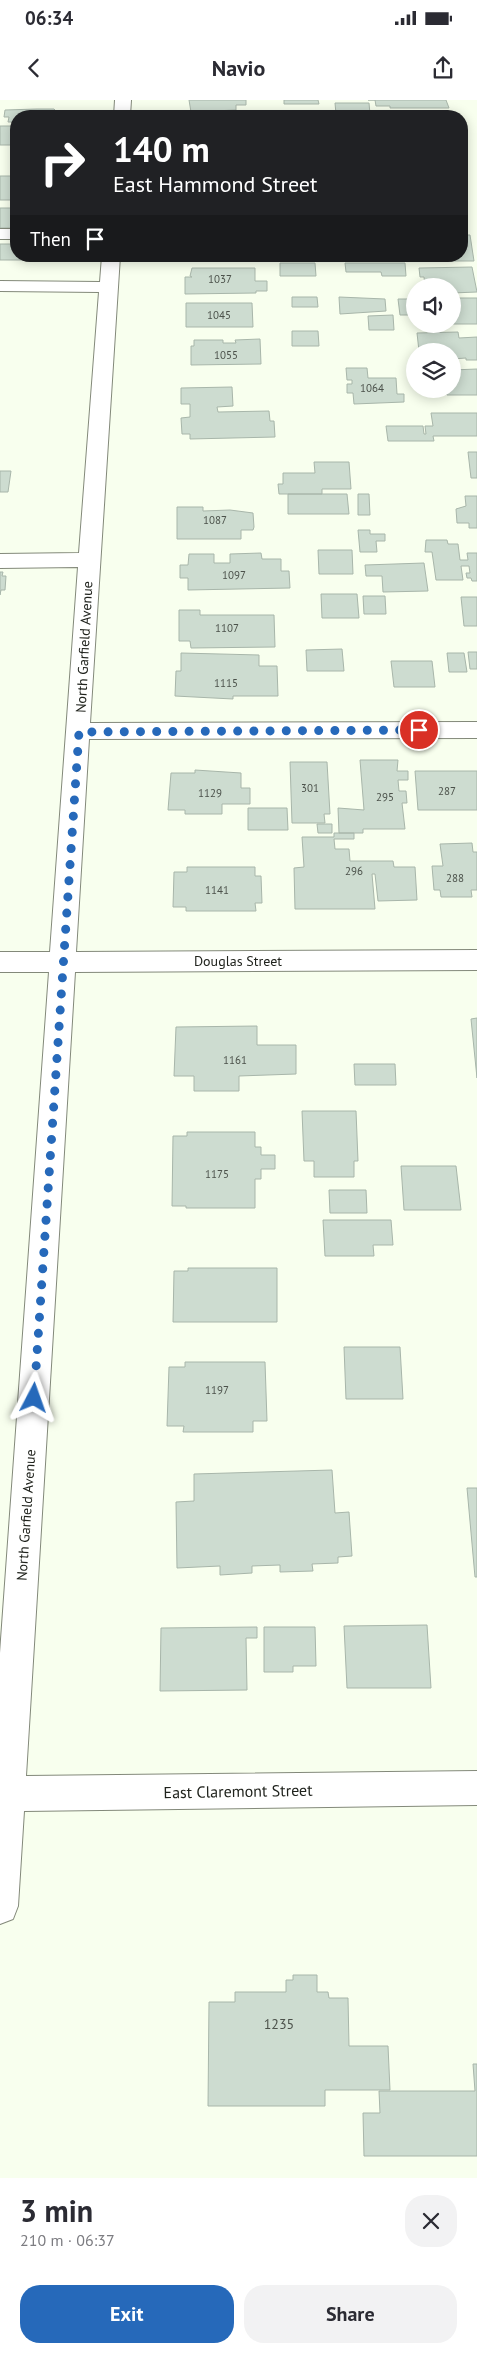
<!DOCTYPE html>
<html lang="en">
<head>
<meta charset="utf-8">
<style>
	:root { --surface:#fff; --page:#f2f2f3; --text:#2b2b33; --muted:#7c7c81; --accent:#2669ba }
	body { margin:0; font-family:"PT Sans",sans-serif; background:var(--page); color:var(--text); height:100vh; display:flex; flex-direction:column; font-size:19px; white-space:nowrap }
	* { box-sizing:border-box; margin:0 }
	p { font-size:16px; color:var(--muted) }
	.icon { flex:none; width:28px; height:28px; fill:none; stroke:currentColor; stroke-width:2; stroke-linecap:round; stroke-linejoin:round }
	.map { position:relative; height:2078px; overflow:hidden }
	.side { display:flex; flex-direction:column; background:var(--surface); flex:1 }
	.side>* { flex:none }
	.guide { position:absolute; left:10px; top:10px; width:458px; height:152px; border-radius:20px; box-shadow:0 2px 12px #0003; background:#202124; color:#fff; overflow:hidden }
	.fabs { position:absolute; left:406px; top:178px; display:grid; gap:10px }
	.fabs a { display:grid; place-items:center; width:55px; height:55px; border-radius:50%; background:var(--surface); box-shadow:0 2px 12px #0003; font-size:25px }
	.pin { position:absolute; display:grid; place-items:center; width:42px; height:42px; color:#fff; margin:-21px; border:2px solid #fff; border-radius:50%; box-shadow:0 1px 5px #0007 }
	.me { position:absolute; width:55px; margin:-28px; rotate:4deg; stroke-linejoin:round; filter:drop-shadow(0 0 4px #0008) }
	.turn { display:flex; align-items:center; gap:18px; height:105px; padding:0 20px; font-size:22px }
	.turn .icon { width:65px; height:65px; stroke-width:2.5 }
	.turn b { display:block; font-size:35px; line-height:42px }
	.then { display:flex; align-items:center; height:48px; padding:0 20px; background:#0003; gap:10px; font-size:19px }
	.round { display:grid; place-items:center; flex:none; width:52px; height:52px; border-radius:20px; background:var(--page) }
	.overview { display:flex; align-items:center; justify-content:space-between; height:85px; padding:0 20px }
	h1 { font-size:30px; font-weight:700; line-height:38px }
	.button { display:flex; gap:10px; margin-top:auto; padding:10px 20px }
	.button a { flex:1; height:58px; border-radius:20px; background:var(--accent); color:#fff; font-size:20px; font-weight:700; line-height:58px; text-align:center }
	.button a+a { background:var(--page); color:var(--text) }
	.status { display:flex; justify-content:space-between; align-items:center; height:35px; padding:0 25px; background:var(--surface); direction:ltr }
	.status svg { height:14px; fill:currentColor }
	header { display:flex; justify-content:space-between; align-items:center; height:65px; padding:0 20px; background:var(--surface); font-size:22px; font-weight:700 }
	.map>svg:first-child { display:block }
	.building { fill:#cddcd0; stroke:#a8b6aa }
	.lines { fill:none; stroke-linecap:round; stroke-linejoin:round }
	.minor-casing { stroke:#83897a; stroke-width:2 }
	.minor { fill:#fff; fill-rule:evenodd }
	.route { stroke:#2669ba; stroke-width:9; stroke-dasharray:0 16.2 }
	.labels { text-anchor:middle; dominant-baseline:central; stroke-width:4; stroke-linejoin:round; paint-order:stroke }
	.number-label { font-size:11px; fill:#4b514a }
	.street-label { font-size:14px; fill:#20231d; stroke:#fff }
	.near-number-label { font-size:14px; fill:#4b514a }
	.near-street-label { font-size:16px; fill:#20231d; stroke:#fff }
</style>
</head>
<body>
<div class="status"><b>06:34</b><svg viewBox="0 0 49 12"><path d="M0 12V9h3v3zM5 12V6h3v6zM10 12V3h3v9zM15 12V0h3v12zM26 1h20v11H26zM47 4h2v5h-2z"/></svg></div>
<header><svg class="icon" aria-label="back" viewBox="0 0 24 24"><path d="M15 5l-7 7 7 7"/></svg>Navio<svg class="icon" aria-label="share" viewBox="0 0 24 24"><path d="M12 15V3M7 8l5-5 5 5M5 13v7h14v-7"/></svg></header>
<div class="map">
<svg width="477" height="2078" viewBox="0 0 477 2078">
	<rect width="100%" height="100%" fill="#f8ffee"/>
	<!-- building -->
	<path class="building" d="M189,0h57v5h-10v5l-45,2z
		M284,0h34l1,4h-35z
		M368,0h78l3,8h-59v-2h-14l-1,-6z
		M335,3h34l1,11h-34z
		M37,9h17l2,2v5h-40v6h-8l1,-5h-5l1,-7z
		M0,26h16v19h-16z
		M0,76h16v24h-16z
		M0,108h16v20h-16z
		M461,135h9l4,26h-49l-1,-4h-10l47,-1z
		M0,144h16v12h8v4h-24z
		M193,156h60v4l-60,1z
		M280,163h35l1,13h-36z
		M345,163h60l1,13h-24l-1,-4h-35z
		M472,167l5,25 -25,1v-7h-27l-1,-9h-4l-1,-9z
		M192,168h63v13h12v10h-11v2l-71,1v-17h7l-2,-1z
		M292,197h25l1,10h-26z
		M339,197l46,2 1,12 -46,3z
		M452,198h25v26h-41h16z
		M398,199h17v16h-15z
		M186,203h66l1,24h-67z
		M393,215l1,15h-25l-1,-14z
		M292,231h26l1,15h-27z
		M458,232l1,6 18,-1v23h-11v-2l-14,1v-8h-33l-2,-18z
		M260,239l1,25 -70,1v-19h3v-6h29v3h13l-1,-3z
		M346,268h21l1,10h28l1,16h7v8l-50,2 -1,-11h-6v-9h5v-4h-5z
		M477,269v26h-30l-1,-6h6v-19z
		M232,287l1,19 -16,1 1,5 51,-1 1,10h4l1,16 -85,2v-5h-8l-1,-16 9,-1v-13h-9v-16z
		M431,313h46v23h-44l1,5h-46l-2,-15h37l1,8h2l-1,-8h8z
		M468,352h9v26h-6z
		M314,362h35l2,27h-29v5h-43l-1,-10h5v-11h32z
		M0,371h11l-3,21h-8z
		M288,394h59l2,20h-61z
		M358,394h11l1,21h-12z
		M465,396h12v32h-8v-5h-12l-1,-14 10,-3z
		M177,407h26v4l27,-1 23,3 1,14 -1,3h-12v9h-64z
		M358,430h12v4h15v7h-9l1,11h-17z
		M426,440h21l1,4h10l2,16h8l-1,-7h10v28h-5l-1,-3h-4l-1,-5h4l-1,-7h-8l2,14h-27l-4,-28h-7z
		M318,450h34l1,24h-34z
		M261,453l1,6h19v12h8l1,17 -102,2v-12h-8v-13h8l1,-11h25v9h16v-9z
		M424,463l4,28 -45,1 -1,-16h-16l-1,-11z
		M0,472h3l-1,4h4l-1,14h-4l-1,5z
		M321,494h36l2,24h-37z
		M363,496h22l1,18h-22z
		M461,497h16v29h-13z
		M179,510h21v5h74l1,32 -84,1 -1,-7h-11z
		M342,549l2,22h-37l-1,-21z
		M468,552h9v17h-7z
		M181,553l78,2v11h18l1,30h-45v3l-58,-3 1,-25h5z
		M447,553h17l3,19h-18z
		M391,561h41l3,26h-41z
		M360,660h38l-1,11h11v9h-10l1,11h7l1,12h-5l3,26h-42v4h-24l-1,-25 26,2z
		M290,662h37l3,52h-6l1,9h-33z
		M195,670l46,3v15h9v16h-28v10h-37v-4h-17l3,-37h24z
		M415,671h62v39h-59z
		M248,708h39l1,22h-40z
		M317,724h15v9h-14z
		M334,733h20v6h-20l1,10h14l1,12h43l1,6h21l2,33 -39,1 -3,-27h-3l3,35h-80l-1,-41 10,-1 -2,-30h32z
		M472,743l1,9h4v38h-6l1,7h-31l-1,-7h-6l-2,-24h11l-3,-22z
		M187,767h68v9h6l1,27h-7l1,8h-70v-4h-13l1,-35h13z
		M477,918v60l-6,-59z
		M257,926v19h39v29l-57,2v15h-45v-15h-20l2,-49z
		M354,964h41l1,21h-41z
		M302,1011h54l2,50h-4v16h-40v-16h-10z
		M187,1032h68v15h6v8h14v14h-14v10h-6v29h-69v-2h-14l1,-70h14z
		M401,1066h55l5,44h-57z
		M329,1090h37l1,23h-37z
		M323,1120h68l2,25h-20l1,11h-49z
		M188,1168h89v54h-104l1,-51h14z
		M344,1247h56l3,52h-57z
		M185,1262h80l2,59h-14v11h-70l1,-6h-17l2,-59h16z
		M332,1370l3,43 14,-1 3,44 -14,1v6l-26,1 1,7 -33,1v-7l-28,1v7l-32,2v-9l-43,2 -1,-66 18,-1v-27z
		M467,1388h10v89h-2z
		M427,1525l4,63h-84l-3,-62z
		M257,1527v11h-11l1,52 -87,1 1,-63z
		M264,1527h51l1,39h-23v6h-29z
		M293,1875h24v17h11l1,6h19l1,48h39l2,44h-65v16h-117l1,-104h26v-10h51v-12h7z
		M473,1964h4v92h-113l-1,-43h17l-1,-22h96z"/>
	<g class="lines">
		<defs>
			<path id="minor" d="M115,0h16l-1,16h-16z
				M0,129h16v10h-16z
				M102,156h18l-30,467 387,-1v16l-388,1 -13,213 401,-2v20l-402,2 -49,804 451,-5v34l-453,6 -6,95 -5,13 -13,5v-271l49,-681h-49v-20h50l28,-385 -78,1v-14l79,-1 20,-261 -99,-1v-10l100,1z"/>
		</defs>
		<!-- minor casing -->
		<use href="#minor" class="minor-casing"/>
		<!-- minor -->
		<use href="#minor" class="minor"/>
	</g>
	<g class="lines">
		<!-- route -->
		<path class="route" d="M34,1298l45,-666 340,-2"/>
	</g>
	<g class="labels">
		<!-- number labels -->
		<g class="number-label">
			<text x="220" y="179">1037</text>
			<text x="219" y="215">1045</text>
			<text x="226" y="255">1055</text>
			<text x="372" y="288">1064</text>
			<text x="215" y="420">1087</text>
			<text x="234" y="475">1097</text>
			<text x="227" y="528">1107</text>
			<text x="226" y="583">1115</text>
			<text x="310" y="688">301</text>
			<text x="447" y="691">287</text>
			<text x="210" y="693">1129</text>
			<text x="385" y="697">295</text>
			<text x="354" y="771">296</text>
			<text x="455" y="778">288</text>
			<text x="217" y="790">1141</text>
			<text x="235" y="960">1161</text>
			<text x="217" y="1074">1175</text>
			<text x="217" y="1290">1197</text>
		</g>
		<!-- street labels -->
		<g class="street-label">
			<text transform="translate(84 547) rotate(-87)">North Garfield Avenue</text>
			<text x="238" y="861">Douglas Street</text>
			<text transform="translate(26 1415) rotate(-86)">North Garfield Avenue</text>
		</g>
		<!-- near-number labels -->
		<g class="near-number-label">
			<text x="279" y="1924">1235</text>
		</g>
		<!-- near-street labels -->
		<g class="near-street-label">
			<text transform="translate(238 1691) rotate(-1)">East Claremont Street</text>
		</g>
	</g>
</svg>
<div class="fabs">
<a><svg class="icon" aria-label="sound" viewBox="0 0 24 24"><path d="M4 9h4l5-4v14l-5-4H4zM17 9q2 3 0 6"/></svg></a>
<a><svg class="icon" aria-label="layers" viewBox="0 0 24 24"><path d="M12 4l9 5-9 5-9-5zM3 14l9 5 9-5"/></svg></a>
</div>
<div class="pin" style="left:419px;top:630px;background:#d93025"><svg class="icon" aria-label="arrive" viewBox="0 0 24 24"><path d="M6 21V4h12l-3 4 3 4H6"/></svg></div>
<svg class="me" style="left:34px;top:1298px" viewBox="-20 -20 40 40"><path d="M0-17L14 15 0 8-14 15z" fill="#2669ba" stroke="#fff" stroke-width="4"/></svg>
<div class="guide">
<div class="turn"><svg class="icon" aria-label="right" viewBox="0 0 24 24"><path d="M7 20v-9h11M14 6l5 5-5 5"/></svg><div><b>140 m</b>East Hammond Street</div></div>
<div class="then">Then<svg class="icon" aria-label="arrive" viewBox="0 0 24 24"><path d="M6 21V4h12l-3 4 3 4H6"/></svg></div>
</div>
</div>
<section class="side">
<div class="overview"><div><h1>3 min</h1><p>210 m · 06:37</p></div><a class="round"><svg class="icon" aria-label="close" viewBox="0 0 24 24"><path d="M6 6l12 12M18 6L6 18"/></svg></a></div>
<div class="button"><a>Exit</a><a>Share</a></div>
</section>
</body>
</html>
